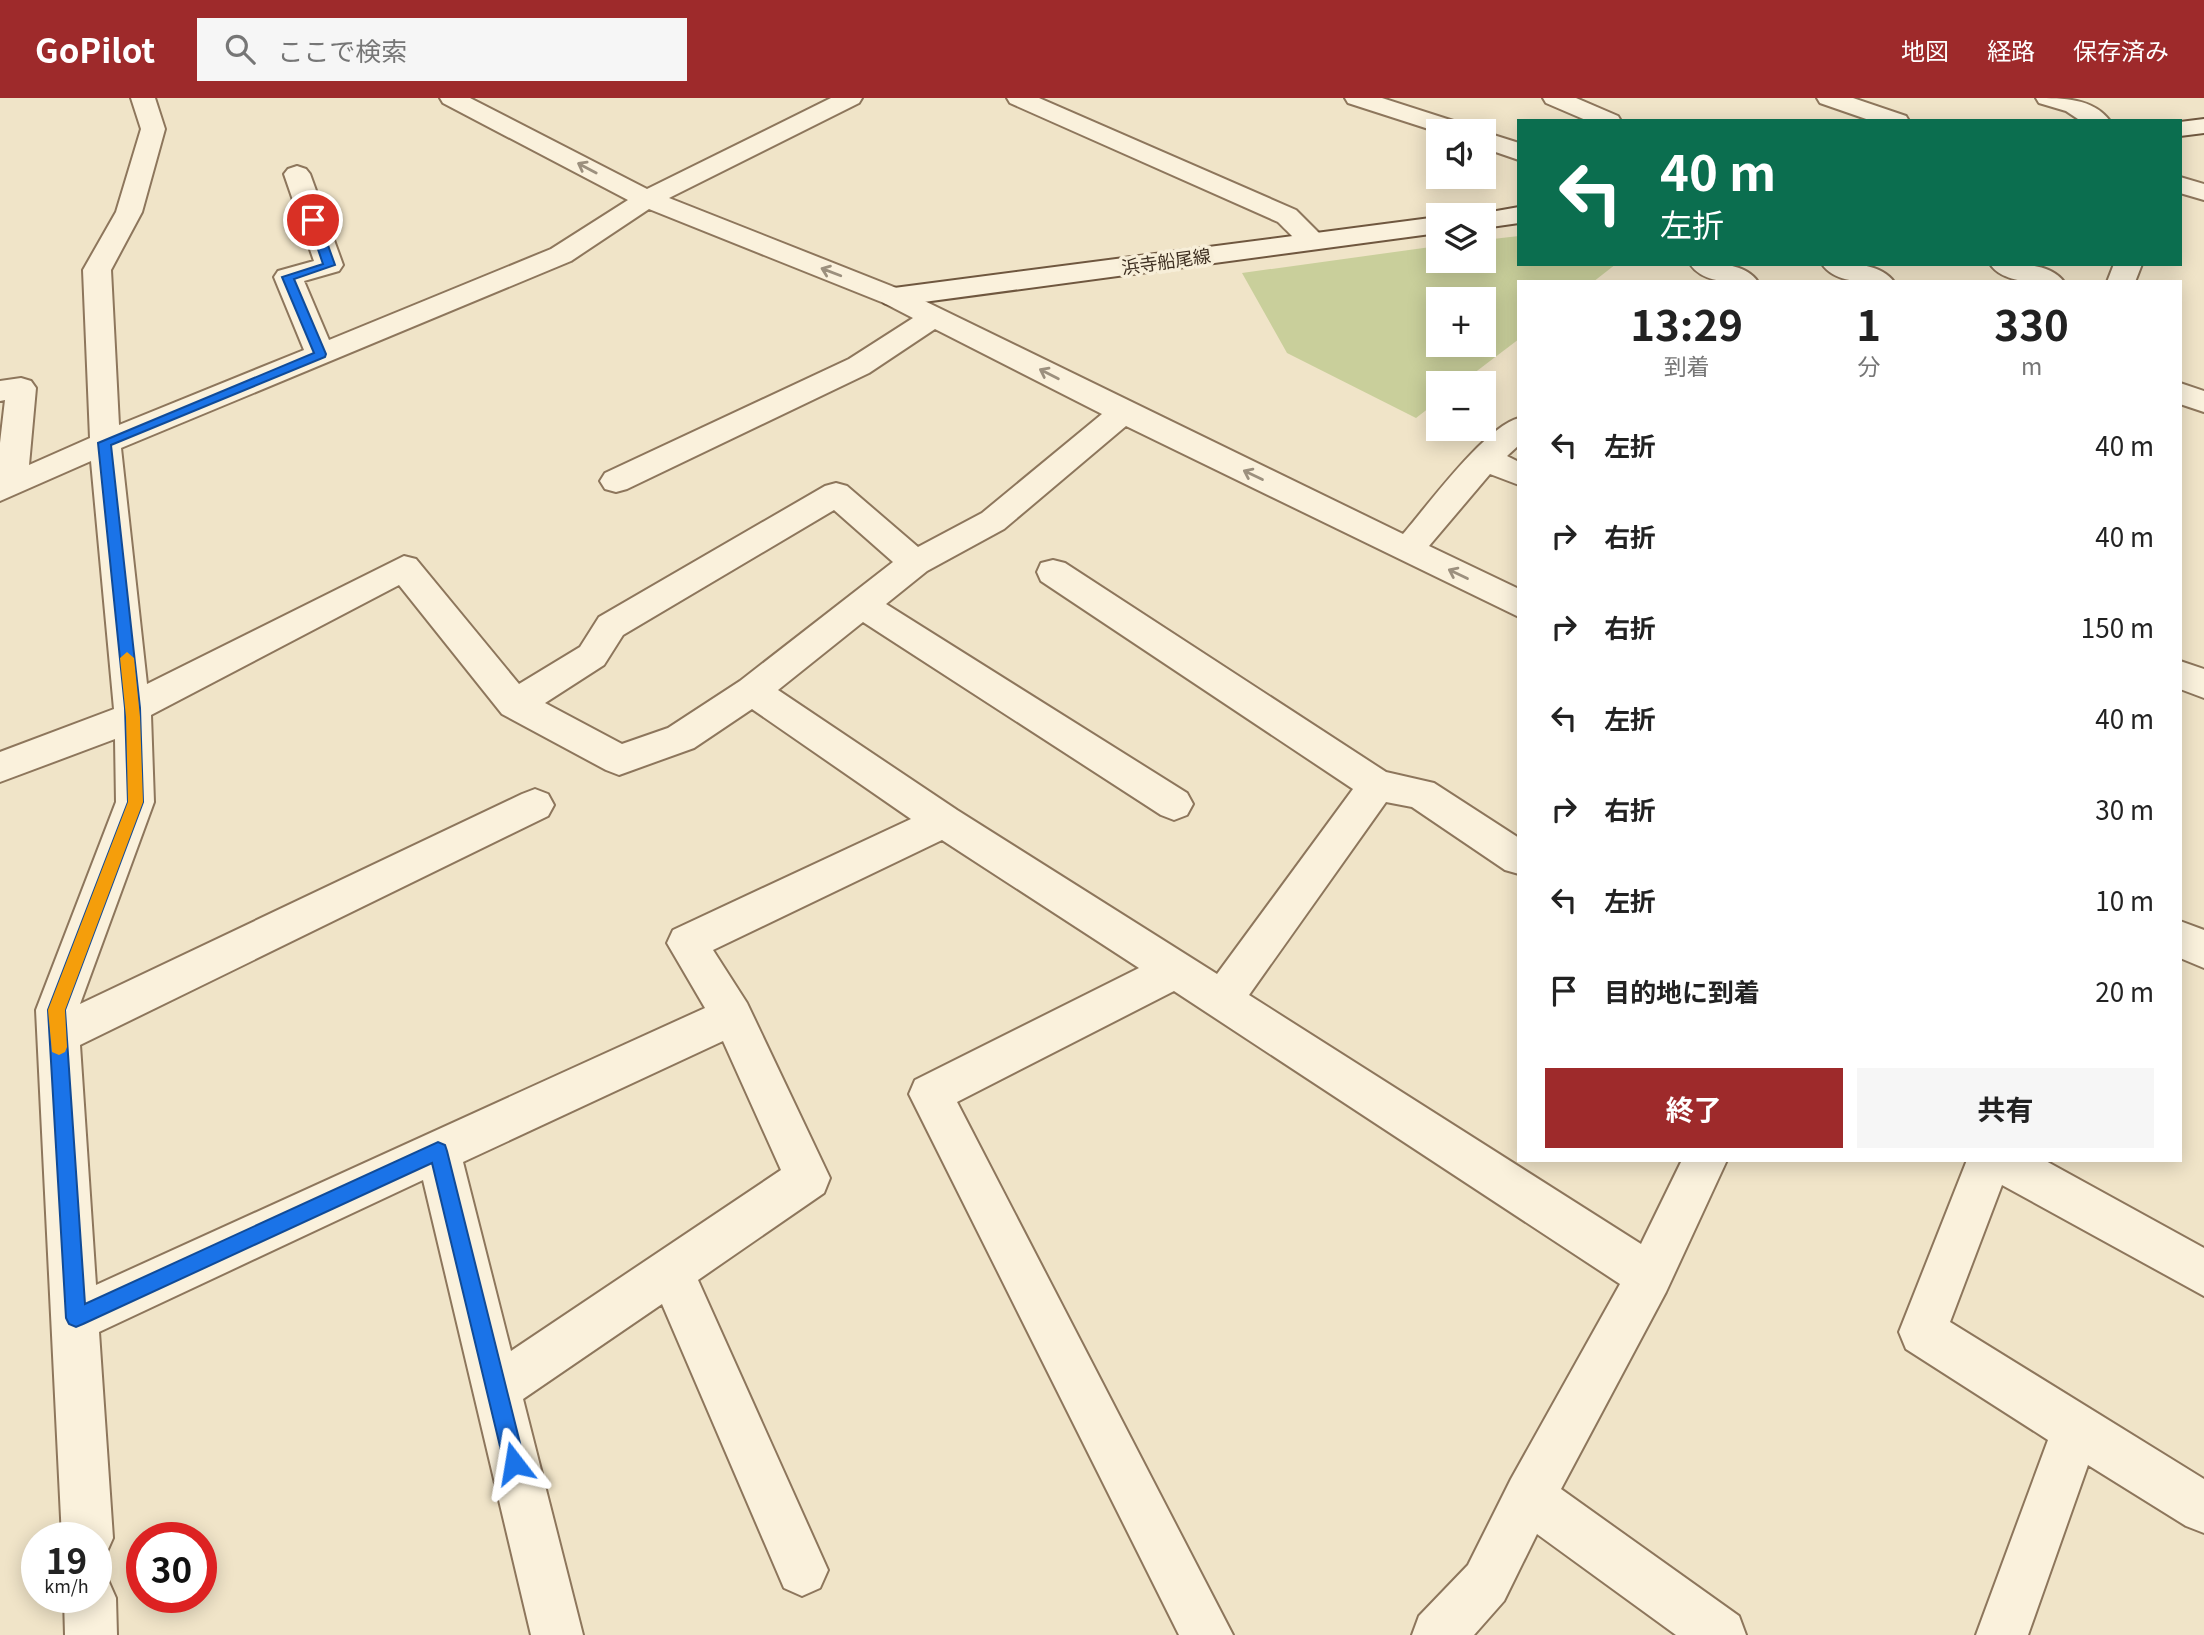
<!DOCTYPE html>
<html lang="ja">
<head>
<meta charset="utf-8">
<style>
	:root { --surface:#fff; --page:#f6f6f6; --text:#222; --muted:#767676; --accent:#9e2a2b }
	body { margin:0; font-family:Georgia,"Noto Sans JP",serif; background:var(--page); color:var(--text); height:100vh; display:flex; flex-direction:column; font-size:26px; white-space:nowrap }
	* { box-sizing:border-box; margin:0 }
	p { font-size:23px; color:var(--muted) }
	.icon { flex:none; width:38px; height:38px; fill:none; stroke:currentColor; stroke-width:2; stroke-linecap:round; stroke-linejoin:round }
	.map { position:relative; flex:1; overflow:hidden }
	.sheet { position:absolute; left:1517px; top:182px; width:665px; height:882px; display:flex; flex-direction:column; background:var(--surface); border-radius:0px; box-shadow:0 4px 18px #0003 }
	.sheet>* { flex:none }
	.banner { position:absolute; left:1517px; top:21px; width:665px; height:147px; border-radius:0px; box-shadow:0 4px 18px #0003; background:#0b6e4f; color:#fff; overflow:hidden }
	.controls { position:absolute; left:1426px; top:21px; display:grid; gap:14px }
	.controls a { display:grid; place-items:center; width:70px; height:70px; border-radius:0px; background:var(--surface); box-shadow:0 4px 18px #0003; font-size:35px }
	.speed { position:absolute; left:21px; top:1424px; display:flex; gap:14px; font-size:35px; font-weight:700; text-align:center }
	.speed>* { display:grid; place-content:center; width:91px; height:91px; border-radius:50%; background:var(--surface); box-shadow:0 4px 18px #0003; line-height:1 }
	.speed small { font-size:18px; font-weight:400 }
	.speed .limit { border:10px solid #d22; background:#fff; color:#111 }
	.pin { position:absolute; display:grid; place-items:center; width:60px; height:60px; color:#fff; margin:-30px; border:4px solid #fff; border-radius:50%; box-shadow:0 2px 7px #0007 }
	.me { position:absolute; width:77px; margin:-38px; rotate:346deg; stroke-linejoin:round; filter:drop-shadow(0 0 5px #0008) }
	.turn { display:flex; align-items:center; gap:24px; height:147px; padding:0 28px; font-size:32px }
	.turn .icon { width:91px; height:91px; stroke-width:2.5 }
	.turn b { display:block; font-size:49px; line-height:60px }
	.eta { display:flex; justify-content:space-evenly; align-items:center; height:119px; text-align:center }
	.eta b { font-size:42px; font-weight:700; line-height:49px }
	.cta { display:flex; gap:14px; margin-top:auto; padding:14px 28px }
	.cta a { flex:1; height:80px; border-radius:0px; background:var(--accent); color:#fff; font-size:28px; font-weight:700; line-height:80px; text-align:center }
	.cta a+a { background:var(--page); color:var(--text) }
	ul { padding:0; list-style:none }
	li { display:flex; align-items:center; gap:21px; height:91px; padding:0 28px }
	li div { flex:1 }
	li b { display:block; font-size:26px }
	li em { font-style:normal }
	header { display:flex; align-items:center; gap:42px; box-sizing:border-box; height:98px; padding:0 35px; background:var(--accent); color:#fff }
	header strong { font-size:33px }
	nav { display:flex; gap:38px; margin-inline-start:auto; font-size:24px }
	.search { width:490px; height:63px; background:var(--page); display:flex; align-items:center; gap:18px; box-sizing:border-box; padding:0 24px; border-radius:0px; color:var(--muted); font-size:26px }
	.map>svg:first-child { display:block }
	.green { fill:#c9cf9b; fill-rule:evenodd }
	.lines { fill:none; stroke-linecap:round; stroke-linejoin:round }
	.street-casing { stroke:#8d765c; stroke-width:4 }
	.secondary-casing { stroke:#6f573f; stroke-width:4 }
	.street { fill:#faf1dc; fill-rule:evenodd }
	.secondary { fill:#faf1dc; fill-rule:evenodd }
	.oneway { stroke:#9c907e }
	.route { fill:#1a73e8; stroke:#114b97; stroke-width:2 }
	.slow { fill:#f59e0b }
	.labels { text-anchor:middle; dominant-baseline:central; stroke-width:7; stroke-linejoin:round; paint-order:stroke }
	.far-street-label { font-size:18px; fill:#3d2e20; stroke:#f7eed8 }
</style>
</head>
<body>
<header>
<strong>GoPilot</strong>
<div class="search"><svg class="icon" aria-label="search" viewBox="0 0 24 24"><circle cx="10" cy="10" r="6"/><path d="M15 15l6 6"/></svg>ここで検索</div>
<nav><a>地図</a><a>経路</a><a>保存済み</a></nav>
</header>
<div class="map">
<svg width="2204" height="1537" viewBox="0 0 2204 1537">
	<rect width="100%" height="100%" fill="#f0e4c8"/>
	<!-- green -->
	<path class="green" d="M1519,138v28h97l-23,18h-74v57l-58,44h-23v18l-22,17 -129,-65 -45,-80 196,-27v15h46v-21zM1438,201h46v46h-46z"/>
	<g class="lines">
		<defs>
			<path id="street" d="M131,0h24l10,31 -23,83 -31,58 8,155 185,-75 -30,-73 4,-6 36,-10 -30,-87 4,-5 9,-3 9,3 4,5 33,91 -4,6 -35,10 25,59 222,-91 77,-49 -185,-97 -3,-5h30l177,91 184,-91h31l-3,5 -190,95 235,93 499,243c25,-29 82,-107 116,-116v27l-12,11 12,6v23l-29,-11 -61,72 90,43v28l-393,-191 -122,103 -77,42 -41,33 301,189 6,11 -6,11 -13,5 -13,-5 -298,-193 -85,68 179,120 260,164 136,-185 -312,-208 -4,-9 4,-9 12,-3 12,3 321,209 48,11 85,55v36l-14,-4 -93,-63 -26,-5 -137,193 392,249 41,-84h45l-61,132 -105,197 178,127 7,19h-70l-139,-101 -33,67 -30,34h-62l7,-19 49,-51 43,-86 109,-195 -446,-293 -217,111 276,533h-54l-270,-541 6,-14 224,-112 -197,-128 -229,110 34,53 83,175 -6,15 -126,87 130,290 -8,18 -18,8 -18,-8 -122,-284 -139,95 60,236h-52l-108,-455 -324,152 14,206 -8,18 -9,4v-22h-34l-26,-528 80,-208 -1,-63 -115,43v-30l114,-43 -23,-248 -91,40v-58l5,-43 -5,1v-20l21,-3 10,3 5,7 -7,77 61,-27 -7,-168 33,-58 25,-83zM649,111l235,94 29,15 -64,41 -244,114 -5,8 5,8 11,3 11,-3 242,-116 66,-44 167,85 -120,99 -64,34 -71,-61 -11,-3 -11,3 -226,131 -19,30 -61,37 -103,-125 -12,-3 -257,128 -26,-236 450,-187zM834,412l59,52 -153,119 -72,47 -46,16 -77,-41 59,-38 19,-30zM399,487l103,129 104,56 13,5 75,-27 58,-39 159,110 -238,111 -6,13 38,65 -609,277 -16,-240 468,-229 6,-11 -6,-11 -13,-5 -13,5 -442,210 74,-202 -3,-87zM723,943l58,129 -270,181 -48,-189z
				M1007,0h32l257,112 31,31 -4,6c-20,5 -31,-12 -45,-25l-268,-119z
				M1345,0h37l87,28 3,5 -34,1 -90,-29z
				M1543,0h33l42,18 3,5h-33l-42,-18z
				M1817,0h36l53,18 3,5h-37l-52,-18z
				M2036,0c27,0 57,0 74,23h-29l-15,-10 -27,-8z
				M1484,34l35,11v17l-35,-12z
				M2180,79l24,7v16l-24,-7z
				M1690,166c21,0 54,-3 68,18 -22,0 -54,3 -68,-18z
				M1822,166c22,0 57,-3 72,18 -23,0 -58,3 -72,-18z
				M1990,166c22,0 59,-3 74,18 -23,0 -60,3 -74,-18z
				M2114,166h28l-7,18h-28z
				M2180,285l24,8v21l-24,-8z
				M2180,563l24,8v29l-24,-9z
				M2180,823l24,9v38l-24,-10z
				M1967,1062h77l160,88v48l-202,-111 -52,137 254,157v54l-18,-7 -98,-61 -60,170h-52l72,-195 -142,-91 -7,-17z
				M96,1476l12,6 8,18 1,37h-52l-1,-37h32z"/>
			<path id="secondary" d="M2204,21v14l-24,3v-14z
				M1519,109v16l-35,5v-13h-10z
				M1438,119v16l-544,73 -10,-3 -4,-6 4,-6 10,-3z"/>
		</defs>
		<!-- street casing -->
		<use href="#street" class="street-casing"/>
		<!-- secondary casing -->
		<use href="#secondary" class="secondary-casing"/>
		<!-- street -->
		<use href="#street" class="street"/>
		<!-- secondary -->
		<use href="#secondary" class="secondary"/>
	</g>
	<!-- one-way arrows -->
	<defs><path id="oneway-shaft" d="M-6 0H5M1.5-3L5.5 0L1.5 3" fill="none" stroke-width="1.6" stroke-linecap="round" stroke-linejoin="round" transform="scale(1.75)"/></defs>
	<g class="oneway">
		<use href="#oneway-shaft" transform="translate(587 70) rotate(-152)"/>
		<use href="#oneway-shaft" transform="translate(831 174) rotate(-159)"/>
		<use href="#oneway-shaft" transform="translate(1049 276) rotate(-153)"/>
		<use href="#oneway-shaft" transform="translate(1253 377) rotate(-154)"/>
		<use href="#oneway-shaft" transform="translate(1458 476) rotate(-154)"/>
	</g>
	<!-- route -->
	<path class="route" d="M309,120l10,2 16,45 -41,14 32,75 -1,3 -214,88 29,263 3,94 -78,208 20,294 353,-162 7,3 2,6 78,312 -3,7 -8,3 -7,-3 -3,-7 -72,-300 -349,161 -7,3 -7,-3 -3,-6 -18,-308 80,-208 -3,-94 -27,-265 216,-90 -32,-76 41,-13 -15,-44z"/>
	<!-- slow -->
	<path class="slow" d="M127,554l7,6 6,59 3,85 -78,208 2,37 -2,5 -6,3 -7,-3 -4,-42 80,-208 -2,-85 -6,-59z"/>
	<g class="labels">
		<!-- far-street labels -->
		<g class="far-street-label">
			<text transform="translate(1166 162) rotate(-8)">浜寺船尾線</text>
		</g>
	</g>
</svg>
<div class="controls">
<a><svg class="icon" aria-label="sound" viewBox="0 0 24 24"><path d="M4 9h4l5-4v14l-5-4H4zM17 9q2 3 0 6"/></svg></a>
<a><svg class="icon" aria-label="layers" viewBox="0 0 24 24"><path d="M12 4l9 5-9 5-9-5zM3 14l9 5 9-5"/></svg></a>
<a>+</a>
<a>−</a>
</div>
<div class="speed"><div>19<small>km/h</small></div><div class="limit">30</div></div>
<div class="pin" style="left:313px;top:122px;background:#d93025"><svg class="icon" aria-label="arrive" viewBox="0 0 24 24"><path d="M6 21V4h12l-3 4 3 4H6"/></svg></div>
<svg class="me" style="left:514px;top:1365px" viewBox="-20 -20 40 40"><path d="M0-17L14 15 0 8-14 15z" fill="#1a73e8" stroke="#fff" stroke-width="4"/></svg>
<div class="banner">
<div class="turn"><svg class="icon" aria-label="left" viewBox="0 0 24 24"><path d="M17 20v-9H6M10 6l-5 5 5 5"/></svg><div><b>40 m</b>左折</div></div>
</div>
<section class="sheet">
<div class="eta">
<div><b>13:29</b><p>到着</p></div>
<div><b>1</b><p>分</p></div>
<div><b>330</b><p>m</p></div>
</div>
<ul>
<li><svg class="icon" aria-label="left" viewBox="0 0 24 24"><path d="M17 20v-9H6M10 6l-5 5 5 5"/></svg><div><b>左折</b></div><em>40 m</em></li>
<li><svg class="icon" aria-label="right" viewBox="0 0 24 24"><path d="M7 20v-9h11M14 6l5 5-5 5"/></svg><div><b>右折</b></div><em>40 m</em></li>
<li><svg class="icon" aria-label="right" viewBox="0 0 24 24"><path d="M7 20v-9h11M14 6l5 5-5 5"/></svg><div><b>右折</b></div><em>150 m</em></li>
<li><svg class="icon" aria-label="left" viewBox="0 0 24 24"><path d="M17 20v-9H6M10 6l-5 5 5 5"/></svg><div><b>左折</b></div><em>40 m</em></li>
<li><svg class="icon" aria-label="right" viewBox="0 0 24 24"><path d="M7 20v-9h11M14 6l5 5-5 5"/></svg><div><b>右折</b></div><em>30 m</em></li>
<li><svg class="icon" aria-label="left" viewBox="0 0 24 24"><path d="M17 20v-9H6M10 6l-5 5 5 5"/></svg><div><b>左折</b></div><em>10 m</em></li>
<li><svg class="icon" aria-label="arrive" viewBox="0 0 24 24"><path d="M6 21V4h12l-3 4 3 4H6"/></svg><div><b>目的地に到着</b></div><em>20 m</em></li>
</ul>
<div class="cta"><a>終了</a><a>共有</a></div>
</section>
</div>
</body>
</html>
